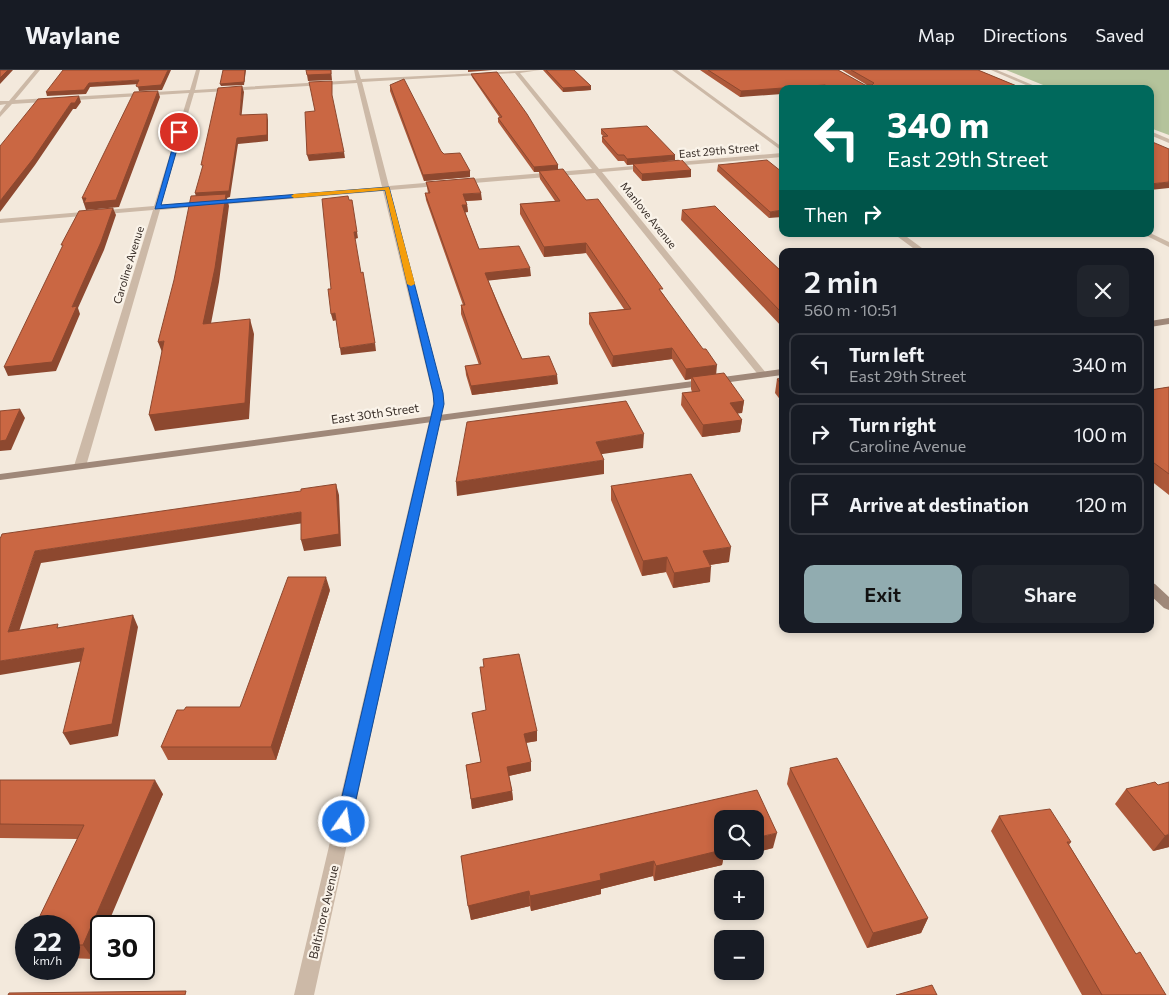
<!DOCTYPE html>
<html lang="en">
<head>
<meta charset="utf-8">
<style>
	:root { --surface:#171b24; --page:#20242c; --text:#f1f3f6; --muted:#9ea1a6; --line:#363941; --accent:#91acb0 }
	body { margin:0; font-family:Commissioner,sans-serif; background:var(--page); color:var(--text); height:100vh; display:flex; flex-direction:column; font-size:19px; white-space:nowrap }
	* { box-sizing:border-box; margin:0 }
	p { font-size:16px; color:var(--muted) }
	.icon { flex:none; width:28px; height:28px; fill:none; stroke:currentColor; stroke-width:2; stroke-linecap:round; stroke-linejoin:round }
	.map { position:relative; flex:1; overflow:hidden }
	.drawer { position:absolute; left:779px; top:178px; width:375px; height:385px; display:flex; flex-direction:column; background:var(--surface); border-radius:10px; box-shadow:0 2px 8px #0003 }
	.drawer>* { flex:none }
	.banner { position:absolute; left:779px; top:15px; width:375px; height:152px; border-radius:10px; box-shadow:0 2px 8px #0003; background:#00695c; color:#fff; overflow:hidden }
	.buttons { position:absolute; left:714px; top:740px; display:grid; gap:10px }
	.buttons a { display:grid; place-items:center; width:50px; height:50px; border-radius:10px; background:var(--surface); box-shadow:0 2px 8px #0003; font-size:25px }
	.speed { position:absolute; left:15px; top:845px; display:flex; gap:10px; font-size:25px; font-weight:700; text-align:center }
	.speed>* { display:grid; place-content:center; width:65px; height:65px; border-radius:50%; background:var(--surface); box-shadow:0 2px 8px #0003; line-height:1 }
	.speed small { font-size:12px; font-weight:400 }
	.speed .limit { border:2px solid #111; border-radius:8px; background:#fff; color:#111 }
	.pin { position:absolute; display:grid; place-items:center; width:42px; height:42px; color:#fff; margin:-21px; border:2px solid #fff; border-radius:50%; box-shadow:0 1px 5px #0007 }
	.me { position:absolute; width:55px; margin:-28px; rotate:13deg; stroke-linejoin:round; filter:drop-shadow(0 0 4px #0008) }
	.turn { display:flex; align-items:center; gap:18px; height:105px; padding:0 25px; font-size:22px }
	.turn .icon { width:65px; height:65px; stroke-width:2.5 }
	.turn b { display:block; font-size:35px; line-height:42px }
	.then { display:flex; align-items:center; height:48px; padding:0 25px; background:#0003; gap:10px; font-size:19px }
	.round { display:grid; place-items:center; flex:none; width:52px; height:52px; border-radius:10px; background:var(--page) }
	.headline { display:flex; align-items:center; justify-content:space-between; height:85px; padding:0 25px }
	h1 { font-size:30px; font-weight:600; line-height:38px }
	.primary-button { display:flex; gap:10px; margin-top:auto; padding:10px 25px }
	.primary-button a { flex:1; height:58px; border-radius:10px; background:var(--accent); color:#111; font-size:20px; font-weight:600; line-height:58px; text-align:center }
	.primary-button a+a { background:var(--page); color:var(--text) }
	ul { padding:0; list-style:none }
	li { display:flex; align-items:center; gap:15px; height:62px; margin:0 10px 8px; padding:0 15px; border:2px solid var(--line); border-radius:10px }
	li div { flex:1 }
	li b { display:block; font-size:19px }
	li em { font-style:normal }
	header { display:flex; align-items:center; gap:30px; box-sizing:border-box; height:70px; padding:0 25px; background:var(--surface); border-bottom:1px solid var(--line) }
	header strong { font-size:24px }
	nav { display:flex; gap:28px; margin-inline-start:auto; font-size:18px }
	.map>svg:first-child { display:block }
	.green { fill:#b4c39b }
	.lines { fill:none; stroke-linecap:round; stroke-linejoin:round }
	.street { fill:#ccb9a7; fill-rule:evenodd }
	.secondary { fill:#9f8879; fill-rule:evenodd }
	.wall { fill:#ae593a }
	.shaded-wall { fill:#8d482f }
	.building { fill:#ca6743; stroke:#8d482f }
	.route { fill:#1a73e8; stroke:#114b97 }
	.slow { fill:#f59e0b }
	.labels { text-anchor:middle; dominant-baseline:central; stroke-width:4.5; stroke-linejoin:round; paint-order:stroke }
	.far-street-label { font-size:11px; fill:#382e28; stroke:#faf3e9 }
	.street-label { font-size:12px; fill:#382e28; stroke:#faf3e9 }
</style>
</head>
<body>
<header>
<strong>Waylane</strong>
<nav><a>Map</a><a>Directions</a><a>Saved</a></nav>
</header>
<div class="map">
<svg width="1169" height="925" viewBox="0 0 1169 925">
	<rect width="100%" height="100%" fill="#f3e9dc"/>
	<!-- green -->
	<path class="green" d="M1006,0h163v65l-19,-7v-39h-97z"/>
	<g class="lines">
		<!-- street -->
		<path class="street" d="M35,0h5l-25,30 175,-10 6,-20h4l-5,20 161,-10 -2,-10h4l3,9 179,-9 -20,3 79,96 183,-16v4l-180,15 164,201v4h-6l-165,-204 -205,17 54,210 -130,595h-20l140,-595 -51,-209 -223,19 -74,256 -6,3 -4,-1 -2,-2 79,-256 -153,13v-4l154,-13 35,-113 -177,11 -12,13v-5l6,-8 -6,1v-4h9zM515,3l77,96 -203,17 -27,-104zM357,13l25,104 -221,18 33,-112z
			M672,0h5l105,77v4z
			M991,0h6l45,19h-7z
			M1150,61l19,8v4l-19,-8z
			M1150,163l19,9v5l-26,-13z
			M894,164h9l23,17h-9z"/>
		<!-- secondary -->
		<path class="secondary" d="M1169,248v6l-19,3v-6z
			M782,299v6l-782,105v-6z
			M1150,512l5,2 14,13v13l-5,-2 -14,-13z"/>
	</g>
	<!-- wall -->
	<path class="wall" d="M543,0h31l17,16v4l-28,2z
		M700,0h138l27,15h2l-25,-15h136l46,19h-242l-42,8z
		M471,4l87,91v4l28,31 77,94 53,80 28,27 -2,12h-5l5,7 -2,12 -38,5 -21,-32 1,-12 10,-1 -1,-3v-10l-6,1 -13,-21 -60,8 -23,-43v-11l35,-4 -38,-56 -42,4 -24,-43v-10l35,-3 -15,-22 -1,-7h-5l-36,-50v-4h2l-28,-41z
		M390,15l51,66 3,3 26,17v6l-46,4 -34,-90z
		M601,59l74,26v5l-48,5 -3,-4h-6l-16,-19v-5l1,-1 -2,-2z
		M633,94l58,6v7l-49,4 -9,-10z
		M718,95l64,7 -13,46 -52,-47z
		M426,112l56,18 -16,1 1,4 1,7h-3l14,37 52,27 -43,4 34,79 36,25 -86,11 -6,-20 -1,-9 14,-1 -18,-51v-9h2l-37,-105 -1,-7h3z
		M682,140l84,47 16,15v55l-101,-107z
		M782,308v24l-7,-9 2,-14z
		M1169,317v108l-19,-15v-90z
		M611,416l118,76 -19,3v17l-37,6 -7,-16 -24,4 -31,-76z
		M330,520l-54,170h-108l-7,-13 79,-40z
		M472,643l65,18v10l-11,2 5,28 -22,5 3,15 1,9 -41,9 -6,-44 15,-3z
		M790,698l138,150 -7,15 -54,15 -80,-164z
		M0,710l163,14 -62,132v13l-8,20 -24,-1v-32l9,-87 -78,-1z
		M1158,715l11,62 -16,4 -38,-47 11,-15z
		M999,746l72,26 -2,3 67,109 30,41h-84l-91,-164z
		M773,778l-50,12 -1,5 -68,16 -1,-5 -52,13v5l-70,17 -1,-5 -59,14 -10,-64z"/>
	<!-- shaded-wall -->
	<path class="shaded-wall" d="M8,0h5l-13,14v-6z
		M168,0h3l-9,20 -23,1 -1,-4z
		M245,0h1l-2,15 -23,1 -1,-2z
		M331,0l1,10 -24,1 -1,-6z
		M468,0h25l-25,2z
		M139,10l1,4 -50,3 -4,7 -39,2 -1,-4 43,-9z
		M825,15l-1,4h-42v5l-42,3 1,-6z
		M242,16l2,6 -3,29 -1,-6z
		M591,16v4l-28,2v-4z
		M158,21l2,6 -41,110 -33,3 -4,-12z
		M79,26l2,6 -5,7h-3l-38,56 -35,47v-11l71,-98z
		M267,44l1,6v21l-30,3 -8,53 -3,1 2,8 -10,76 -11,57 -5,-15 -6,-124 -2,-7 42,-55z
		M344,82l1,6 -36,3 -2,-6z
		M675,85v5l-48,5v-6z
		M558,95v5l-24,2v-5z
		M691,100v7l-49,4v-7z
		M470,101v6l-46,4 -1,-6z
		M1169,112v6l-19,2v-6z
		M481,123l1,7 -18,1 -1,-7z
		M462,135h5l1,7 -5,1z
		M113,138l3,7 -12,35 -26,58 2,6 -24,57 -48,5 -4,-9 68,-60z
		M782,140v7l-13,1 1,-6z
		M354,162h3l1,6 -3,1z
		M586,173v10l-42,4v-10z
		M530,198l1,8 -46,5v-8z
		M335,243l2,7 -4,1 -2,-7z
		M250,249l4,15 -5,85 -94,12 -6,-16z
		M164,271v16l-6,-15z
		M375,273l1,8 -35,4 -1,-7z
		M672,278v11l-60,8 1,-11z
		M717,295l-1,11 -24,1 -1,2 -6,1 1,-11z
		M557,305l1,9 -86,11 -1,-9z
		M744,331l-2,12 -14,2 2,-12z
		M20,339l5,9 -14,32 -11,1v-10z
		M742,350l-2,12 -38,5 1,-12z
		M644,364l-1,14 -47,7v-13z
		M604,390v14l-147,22 -1,-14z
		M336,414l3,11 2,51 -37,5 -3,-11z
		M301,442l3,11 -263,40 -26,81 -7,-12 27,-81z
		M731,477l-2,15 -27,4 1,-15z
		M667,487l-1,15 -24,4 1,-15z
		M711,497l-1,15 -37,6 1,-15z
		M326,507l4,13 -54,170 -5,-13z
		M133,545l5,12 -20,109 -48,9 -7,-12z
		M84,578l6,12 -90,15v-14z
		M537,661v10l-13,2v-9z
		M531,692v9l-23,5 -1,-9z
		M155,710l8,14 -56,132h-6v13l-8,20 -10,-14z
		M512,721l1,9 -41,9 -1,-10z
		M777,763l-4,15 -50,12 -1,5 -68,16 2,-15 66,-16v1h33v-13z
		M1169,764v13l-16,4 12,-15z
		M654,791l-1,15 -52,13v5l-70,17 -1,-15 70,-22z
		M529,821l1,15 -59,14 -3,-14z
		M928,848l-7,15 -54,15 6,-15z"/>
	<!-- building -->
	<path class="building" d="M0,0h8l-8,8z
		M63,0h105l-7,15 -23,2 -2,-1 3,-6 -50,3 -5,7 -38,2z
		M223,0h22l-1,12 -24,2z
		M306,0h25v4l-24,1z
		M546,0h28l17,16 -28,2z
		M708,0h130l27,15h7l2,-2 -23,-13h127l46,19h-193l-6,-4 -84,6z
		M497,2l30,42 31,51 -24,2 -36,-49 4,-1 -31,-43z
		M404,9l37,72 3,3 16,-1 10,18 -47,4 -33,-90z
		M332,11v14l12,57 -37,3 -2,-43 10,-1 -6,-29z
		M242,16l-2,29 27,-1v21l-30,3 -8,53 -34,2 8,-28h-2l17,-77z
		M158,21l-42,109 -32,3 2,-5h-4l52,-106z
		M79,26l-4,7h-4l-38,56 -33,42v-55l38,-47z
		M647,56l28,29 -48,4 -3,-4h-6l-16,-18 6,-1 -7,-7z
		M1150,71l19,8v33l-19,2z
		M682,90l9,10 -49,4 -9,-10z
		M767,90l15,12v38l-12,2 -52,-47z
		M563,99l23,31 12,-1 65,90h-4l44,60h3l11,16 -31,4 -14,-21 -59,8 -24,-43 42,-4 -45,-66 -42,4 -24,-43 40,-3 -21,-30z
		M474,108l7,15 -18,1 4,11h-5l17,44 40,-3 11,22 -45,5 15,37 22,49 27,-3 8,19 -86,11 -6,-20 16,-2 -20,-59h4l-40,-112h5l-4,-11z
		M226,124l-11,74 -12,56 47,-5 -5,84 -96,12 15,-74 -6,1 16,-62 17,-84z
		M348,126l1,4h3l5,32h-3l7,41 2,-1 12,71 -35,5 -5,-35 -4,1 -3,-25h3l-9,-90z
		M715,136l51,51 16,15v41l-100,-103z
		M113,138l-12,34 -29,65 5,-1 -25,56 -48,5 59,-122h-2l18,-34z
		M724,303l20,28 -14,2 12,17 -39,5 -21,-32 18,-2 -8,-14z
		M782,308v7l-5,-6z
		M1169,317v87l-19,-14v-70z
		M626,331l18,33 -48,8 8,18 -148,22 11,-60z
		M20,339l-14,31 -6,1v-30z
		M691,404l40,73 -28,4 8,16 -37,6 -7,-16 -24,4 -32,-75z
		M336,414l3,50 -38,6v-28l-266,39 -27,81 50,-8 -1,4 76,-13 -21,109 -49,9 21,-85 -84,13v-122l2,-5 299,-43v-2z
		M288,507h38l-55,170h-110l16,-37h7l2,-3h54z
		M519,584l18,77 -13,3 7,28 -24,5 5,24 -41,8 -5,-34 15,-3 -9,-49 14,-3 -6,-43h4l-1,-8z
		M837,688l91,160 -55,15 -83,-165z
		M0,710h155l-72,165h-14v-19h-34l49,-101 -84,-1z
		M1155,712l3,3 11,-3v52l-4,2 -39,-47z
		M757,720l20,43 -22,5v-19h-33v31l-66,16 -2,-5 -54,13 1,6 -71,16 -1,-5 -61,15 -7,-50z
		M1050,739l21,33h-4l69,112 4,-2 26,43h-64l-103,-179z
		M932,915l5,10h-41z
		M186,921l-1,4h-177l1,-2z"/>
	<!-- route -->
	<path class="route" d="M179,61l3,1 -21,73 228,-18 54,206 1,11 -93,418 -2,5 -5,2 -6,-2 -2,-5 98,-418 -1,-11 -48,-203 -230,19 22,-77z"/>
	<!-- slow -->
	<path class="slow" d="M389,117l26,97 -4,2 -4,-2 -22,-94 -91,8 -3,-2 3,-2z"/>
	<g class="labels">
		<!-- far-street labels -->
		<g class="far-street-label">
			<text transform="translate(719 80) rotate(-5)">East 29th Street</text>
			<text transform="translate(649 145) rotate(51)">Manlove Avenue</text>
			<text transform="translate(128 195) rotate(-73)">Caroline Avenue</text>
		</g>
		<!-- street labels -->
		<g class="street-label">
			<text transform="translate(375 343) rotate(-8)">East 30th Street</text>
			<text transform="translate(323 842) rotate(-77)">Baltimore Avenue</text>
		</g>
	</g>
</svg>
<div class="buttons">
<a><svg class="icon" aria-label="search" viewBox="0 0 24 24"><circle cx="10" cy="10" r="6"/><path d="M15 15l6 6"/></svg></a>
<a>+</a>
<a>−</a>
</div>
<div class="speed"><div>22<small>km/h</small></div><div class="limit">30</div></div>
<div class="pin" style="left:179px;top:62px;background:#d93025"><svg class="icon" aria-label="arrive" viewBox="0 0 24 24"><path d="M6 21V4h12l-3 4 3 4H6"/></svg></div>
<svg class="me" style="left:344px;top:752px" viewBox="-20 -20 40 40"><circle r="17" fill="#1a73e8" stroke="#fff" stroke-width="3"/><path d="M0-11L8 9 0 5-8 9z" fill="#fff"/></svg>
<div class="banner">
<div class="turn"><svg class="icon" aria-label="left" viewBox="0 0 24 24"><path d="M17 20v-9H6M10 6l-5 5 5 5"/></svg><div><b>340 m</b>East 29th Street</div></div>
<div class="then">Then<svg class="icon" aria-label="right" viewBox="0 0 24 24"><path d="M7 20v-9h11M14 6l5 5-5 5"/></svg></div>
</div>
<section class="drawer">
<div class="headline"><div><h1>2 min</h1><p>560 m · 10:51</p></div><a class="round"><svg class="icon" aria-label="close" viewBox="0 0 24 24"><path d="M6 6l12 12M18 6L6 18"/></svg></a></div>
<ul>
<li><svg class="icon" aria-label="left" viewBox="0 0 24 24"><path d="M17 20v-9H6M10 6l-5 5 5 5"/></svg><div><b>Turn left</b><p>East 29th Street</p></div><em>340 m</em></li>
<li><svg class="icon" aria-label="right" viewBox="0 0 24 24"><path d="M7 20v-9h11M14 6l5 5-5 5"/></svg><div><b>Turn right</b><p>Caroline Avenue</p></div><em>100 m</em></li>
<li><svg class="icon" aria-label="arrive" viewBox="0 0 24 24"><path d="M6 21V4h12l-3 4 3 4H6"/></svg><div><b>Arrive at destination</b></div><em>120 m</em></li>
</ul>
<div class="primary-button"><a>Exit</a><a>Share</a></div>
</section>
</div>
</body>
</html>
